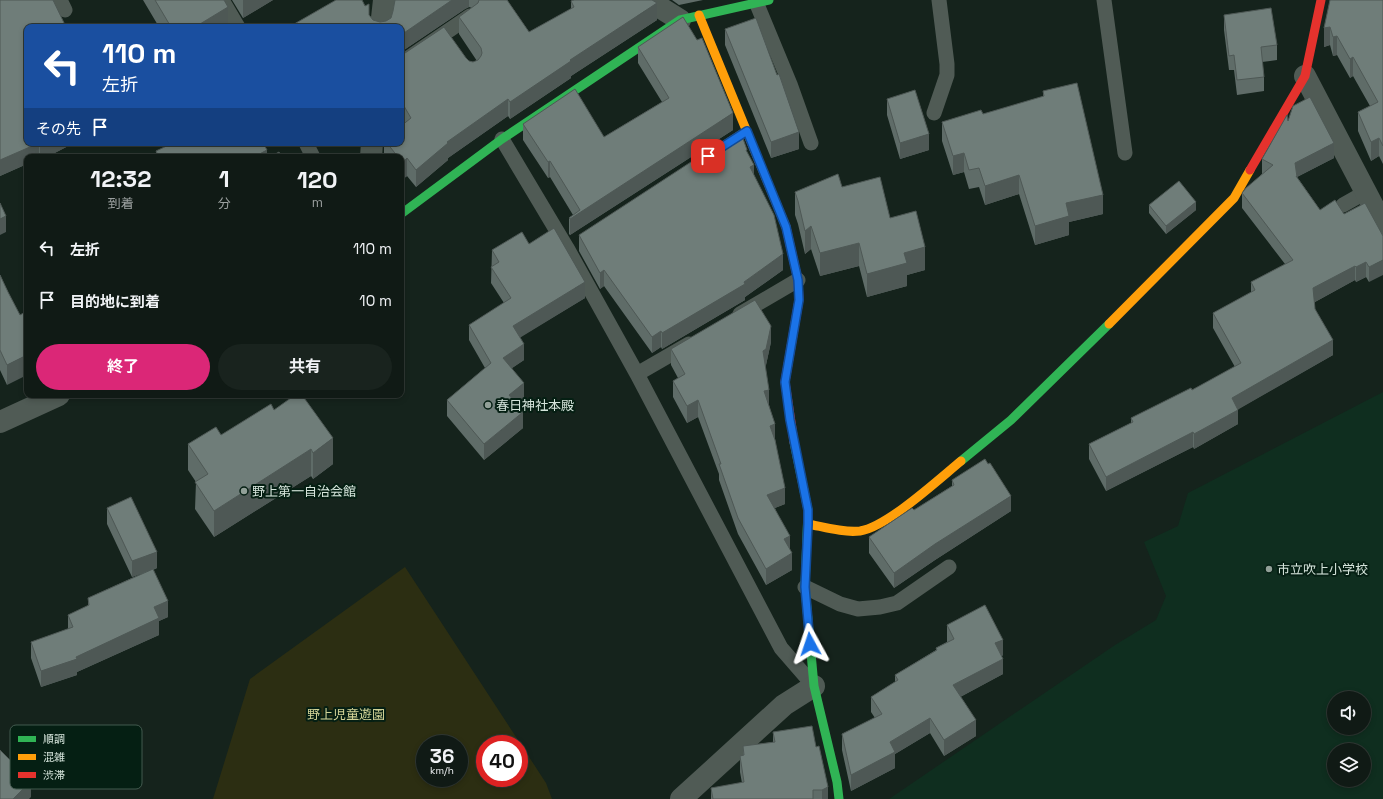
<!DOCTYPE html>
<html lang="ja">
<head>
<meta charset="utf-8">
<style>
	:root { --surface:#101a15; --page:#19231e; --text:#f1f3f6; --muted:#9ca1a0; --line:#303834; --accent:#db2777 }
	body { margin:0; font-family:"Space Grotesk","Noto Sans JP",sans-serif; background:var(--page); color:var(--text); height:100vh; display:flex; flex-direction:column; font-size:15px; white-space:nowrap }
	* { box-sizing:border-box; margin:0 }
	p { font-size:13px; color:var(--muted) }
	.icon { flex:none; width:22px; height:22px; fill:none; stroke:currentColor; stroke-width:2; stroke-linecap:round; stroke-linejoin:round }
	.map { position:relative; flex:1; overflow:hidden }
	.drawer { position:absolute; left:24px; top:154px; width:380px; height:244px; display:flex; flex-direction:column; background:var(--surface); border-radius:8px; box-shadow:0 2px 6px #0003,0 0 0 1px var(--line) }
	.drawer>* { flex:none }
	.guide { position:absolute; left:24px; top:24px; width:380px; height:122px; border-radius:8px; box-shadow:0 2px 6px #0003,0 0 0 1px var(--line); background:#1a4fa0; color:#fff; overflow:hidden }
	.fabs { position:absolute; left:1327px; top:691px; display:grid; gap:8px }
	.fabs a { display:grid; place-items:center; width:44px; height:44px; border-radius:50%; background:var(--surface); box-shadow:0 2px 6px #0003,0 0 0 1px var(--line); font-size:20px }
	.speed { position:absolute; left:416px; top:735px; display:flex; gap:8px; font-size:20px; font-weight:700; text-align:center }
	.speed>* { display:grid; place-content:center; width:52px; height:52px; border-radius:50%; background:var(--surface); box-shadow:0 2px 6px #0003,0 0 0 1px var(--line); line-height:1 }
	.speed small { font-size:10px; font-weight:400 }
	.speed .limit { border:6px solid #d22; background:#fff; color:#111 }
	.pin { position:absolute; display:grid; place-items:center; width:34px; height:34px; color:#fff; margin:-17px; border-radius:8px; box-shadow:0 2px 6px #0006 }
	.me { position:absolute; width:44px; margin:-22px; rotate:355deg; stroke-linejoin:round; filter:drop-shadow(0 0 3px #0008) }
	.turn { display:flex; align-items:center; gap:14px; height:84px; padding:0 12px; font-size:18px }
	.turn .icon { width:52px; height:52px; stroke-width:2.5 }
	.turn b { display:block; font-size:28px; line-height:34px }
	.then { display:flex; align-items:center; height:38px; padding:0 12px; background:#0003; gap:8px; font-size:15px }
	.eta { display:flex; justify-content:space-evenly; align-items:center; height:68px; text-align:center }
	.eta b { font-size:24px; font-weight:700; line-height:28px }
	.cta { display:flex; gap:8px; margin-top:auto; padding:8px 12px }
	.cta a { flex:1; height:46px; border-radius:24px; background:var(--accent); color:#fff; font-size:16px; font-weight:700; line-height:46px; text-align:center }
	.cta a+a { background:var(--page); color:var(--text) }
	ul { padding:0; list-style:none }
	li { display:flex; align-items:center; gap:12px; height:52px; padding:0 12px }
	li div { flex:1 }
	li b { display:block; font-size:15px }
	li em { font-style:normal }
	.map>svg:first-child { display:block }
	.built { fill:#0f2e1f; fill-rule:evenodd }
	.green { fill:#2c2e12; fill-rule:evenodd }
	.lines { fill:none; stroke-linecap:round; stroke-linejoin:round }
	.lane { stroke:#505b55; stroke-width:15 }
	.street { stroke:#505b55; stroke-width:22 }
	.fast { stroke:#30b455; stroke-width:9 }
	.slow { stroke:#ff9f0a; stroke-width:9 }
	.jam { stroke:#e5322d; stroke-width:9 }
	.wall { fill:#5f6c68 }
	.shaded-wall { fill:#4e5855 }
	.building { fill:#6f7d79; stroke:#4e5855 }
	.route-casing { stroke:#114b97; stroke-width:10 }
	.route { stroke:#1a73e8; stroke-width:7 }
	.poi-dot { fill:#92a098; stroke:#051f13; stroke-width:1.5 }
	.labels { text-anchor:middle; dominant-baseline:central; stroke-width:4; stroke-linejoin:round; paint-order:stroke }
	.poi-label { font-size:13px; fill:#d5e4db; stroke:#051f13; text-anchor:start }
	.park-label { font-size:13px; fill:#d2d497; stroke:#051f13 }
	.key { fill:#051f13; stroke:#435a4f; stroke-width:1 }
	.key-label { font-size:11px; fill:#d5e4db }
</style>
</head>
<body>
<div class="map">
<svg width="1383" height="799" viewBox="0 0 1383 799">
	<rect width="100%" height="100%" fill="#15231c"/>
	<!-- built -->
	<path class="built" d="M1383,392v407h-494l226,-154 41,-25 10,-24 -22,-54 34,-16 10,-33zM1334,698h30v30h-30zM1334,750h30v30h-30z"/>
	<!-- green -->
	<path class="green" d="M405,567l141,216 6,16h-339l37,-120zM425,744h34v34h-34zM485,744h34v34h-34z"/>
	<g class="lines">
		<!-- lane -->
		<path class="lane" d="M60,0l5,10
			M222,0l16,27
			M1104,0l21,153
			M756,2l34,82 21,59
			M401,63l69,-47
			M934,113l13,-38v-11l-8,-64
			M502,139l65,109 70,126 144,274 33,38
			M306,143l7,14
			M1343,205l23,-13
			M740,314l58,-34
			M637,374l52,-30
			M805,587l35,17 18,5 22,-2 17,-4 52,-36"/>
		<!-- street -->
		<path class="street" d="M648,0l32,20
			M381,27l3,-27
			M1305,76l78,149
			M371,157l1,-14
			M0,422l59,-27
			M681,799l103,-94 30,-19"/>
		<!-- fast -->
		<path class="fast" d="M401,214l101,-75 178,-119 89,-20
			M794,442l14,68 -3,77 9,99 23,96 2,17
			M961,461l50,-41 98,-96"/>
		<!-- slow -->
		<path class="slow" d="M699,15l87,212
			M1109,324l125,-126 16,-28
			M808,524c16,3 35,9 52,7 27,-4 79,-52 101,-70"/>
		<!-- jam -->
		<path class="jam" d="M1250,170l55,-94 16,-76
			M786,227l12,53 1,20 -14,82 9,60"/>
	</g>
	<!-- wall -->
	<path class="wall" d="M0,0l27,143h47l-27,14h-20v7l-27,12z
		M143,0h81l4,27h-69z
		M232,0h41l-30,18z
		M395,0h112l22,32 42,-23v-8l86,19 -86,56v2l-61,41 -2,-3 -60,42v2l-32,27 -9,-11 -4,3 -2,-2v-20h-17v-14h17l3,-20 -3,-5v-63l65,3 3,3 4,1 4,-1 -18,-27v-17l13,-9 -3,-1 -4,2 -64,43v-25h-112l80,-12 4,5 7,2 6,-1 5,-3 2,-7z
		M672,0h31l-24,5z
		M1383,0v164l-4,-8 -8,5 -13,-30v-19l12,-6 -17,-30 -3,2 -13,-23 -4,1 -3,-11 -6,2v-19z
		M1224,15l53,30v15l-15,2 2,15v14l-27,4 -3,-25h-5l-5,-40z
		M725,29l74,120 -28,9 -46,-113z
		M638,47l95,83 -163,105 -1,-1v-16l4,-3 -23,-38 -2,1 -25,-38v-16l81,13 58,-35 -24,-39z
		M1043,91l60,123 -34,8v13l-34,10 -16,-51 -34,11 -6,-18 -10,2 -5,-17 -11,3 -11,-34v-19l41,-8 60,-17z
		M887,99l42,51 -29,9 -13,-44z
		M1288,121l46,37 -37,19 23,33 24,4 39,22 -14,46 -3,-5 -10,5 -1,-2 -40,22v7l18,46 -95,54v15l-44,25 -1,-2 -87,44 -17,-32v-15l42,-21v-5l61,-28 43,-23 -22,-39v-15l38,-20v-11l34,-18 -43,-56v-15l20,-19v-15z
		M156,151l111,6h-111z
		M747,153l36,117 -38,27v3l-83,49 -1,-2 -9,6 -48,-67 -4,3 -21,-38v-16z
		M842,187l48,31 35,52 -18,5v11l-40,11 -8,-31 -39,10 -9,-27 -6,5 -7,-30 -3,-9v-23z
		M1149,205l47,5 -30,24 -17,-21z
		M27,207v25l-3,-7v-16z
		M529,244l56,54 -65,39 4,23 -12,8 12,31 -7,5 6,24 -39,32 -37,-44v-16l38,-32 -16,-28v-15l35,-22 -13,-20 1,-33z
		M0,275l8,17 -1,93 -7,-15z
		M771,342l-5,23 -1,1 4,39 6,34 10,65 -10,4 15,42 2,20 -26,15 -28,-51 -19,-54v-6l-21,-57 -11,6 -14,-26v-16l5,-3 -7,-13v-16z
		M274,410l59,54 -20,15 -2,-3 -97,61 -19,-28 1,-27 -8,-12v-26l33,-9z
		M952,480l59,31 -76,49 -41,28 -25,-35v-16l45,-27 38,-24z
		M107,508l50,60 -4,2 15,47 -9,4v14l-82,37v3l-36,12 -10,-29v-16l37,-13v-14l20,-9v-8l55,-25 -11,4 -25,-53z
		M947,625l56,30 -1,1 1,18 -43,23 16,39 -32,20 -14,-23 -35,21v14l-44,23 -9,-41v-16l33,-16 -4,-6v-15l24,-15v-7l41,-25v-2l11,-6z
		M773,732l43,15 12,52h-117v-11l31,-5 -2,-11v-16h3v-10l30,-4z"/>
	<!-- shaded-wall -->
	<path class="shaded-wall" d="M243,0h30l-30,18z
		M452,0h17v7l-4,2 -64,43v-17z
		M657,3v17l-86,56v2l-61,41v-17l60,-42z
		M228,7v20h-33z
		M1330,27v18l-6,2v-19z
		M1337,36v19l-4,1v-19z
		M1353,57v19l-3,2v-19z
		M508,99v17l-60,42v2l-32,27v-17l31,-28z
		M733,113v17l-163,105v-16z
		M799,132v17l-28,9v-16z
		M929,134v16l-29,9v-16z
		M1379,138v18l-8,5v-19z
		M39,143v14h-12v7l-27,12v-16z
		M43,143h31l-27,14h-7v-12z
		M1334,143v15l-37,19 -2,-14z
		M267,150v7h-13z
		M964,153v19l-11,3v-19z
		M407,158v18l-4,3v-17z
		M550,161v16l-2,1v-16z
		M754,165v16l-4,-14z
		M1019,175v19l-34,11v-19z
		M1103,195v19l-34,8v13l-34,10v-19l31,-23z
		M1196,202v8l-30,24v-8z
		M6,216v16l-6,3v-16z
		M811,226v23l-6,5v-23z
		M859,243v23l-39,10v-23z
		M925,247v23l-18,5v11l-40,11v-23l37,-21z
		M783,254v16l-38,27v3l-83,49v-16l82,-51z
		M1383,260v15l-14,7v-15z
		M1366,262v15l-10,5v-15z
		M1355,266v14l-42,23v-15z
		M604,270v16l-4,3v-16z
		M585,282v16l-72,44v-16z
		M771,326v16l-5,23 -3,2v-16z
		M661,331v16l-9,6v-16z
		M1333,340v15l-101,58v-15z
		M524,344v16l-21,14v-16z
		M27,355v20l-20,10v-20z
		M524,383v16l-15,12v-16z
		M769,390v16l-5,-15z
		M698,400v17l-11,6v-17z
		M1238,410v14l-44,25v-15z
		M523,412v16l-39,32v-16z
		M775,424v16l-5,-14z
		M1193,432v15l-87,44v-14z
		M333,438v26l-20,15v-26z
		M311,449v27l-97,61v-26z
		M785,488v16l-18,7v-16z
		M1011,496v15l-76,49 -41,28v-15l41,-29z
		M790,536v16l-6,-13z
		M157,552v16l-25,9v-16z
		M792,553v17l-26,15v-16z
		M168,601v16l-9,4v14l-82,37v3l-36,12v-16l35,-14 78,-50z
		M1003,640v15l-8,4v-16z
		M1003,659v15l-50,27v-16z
		M930,718v15l-35,21v14l-44,23v-16l39,-33z
		M976,720v16l-32,20v-16z
		M31,781v16l-2,2h-16z
		M828,787v12h-6v-9z"/>
	<!-- building -->
	<path class="building" d="M0,0h53l13,27h-39v116h12l-39,17z
		M155,0h69l4,7 -33,20h-24z
		M336,0h26l3,6 4,-2v11l4,5 7,2 6,-1 5,-3 2,-7 2,-11h57l-51,35v-8h-112z
		M479,0h28l22,32 45,-25 -3,-6 3,-1h78l5,3 -87,57 1,1 -61,41 -2,-3 -61,43 1,1 -32,27 -9,-12 -4,4 -2,-2v-3h-3l-11,-14h14v-17l10,-8 -10,-17v-46h1l42,-28 22,31 3,3 4,1 5,-2 3,-4 1,-3 -1,-5 -22,-31 19,-14z
		M1330,0h53v146l-4,-8 -8,4 -13,-30 20,-10 -25,-45 -3,2 -13,-23 -4,1 -3,-10 -6,1z
		M1271,8l6,37 -16,2 3,30 -27,3 -3,-25 -5,1 -5,-41z
		M683,17l14,23 5,-2 31,75 -163,106 -1,-1 11,-8 -30,-49 -2,1 -25,-38 52,-35 29,48 65,-39 -31,-51z
		M756,18l21,57 2,-1 20,58 -28,10 -46,-113z
		M1077,83l26,112 -37,8 3,13 -34,10 -16,-51 -34,11 -6,-18 -10,2 -5,-17 -11,3 -11,-34 39,-12 2,4 61,-18 -1,-5z
		M915,90l14,44 -29,9 -13,-44z
		M1310,97l24,46 -39,20 2,14 -1,-1 24,34 15,-10 9,14 21,-11 18,33v24l-14,7 -3,-5 -10,5 -1,-1 -42,22 2,21 18,31 -101,58 6,12 -44,24 -1,-2 -87,45 -17,-33 44,-22 -2,-4 60,-30 1,2 49,-27 -28,-50 42,-23 -4,-8 42,-22 -51,-67 4,-5 27,-23 -11,-6 25,-44 1,6 5,-15z
		M740,130l7,20h-1l8,15 -4,2 24,48 9,39 -39,28 1,2 -83,49 -1,-2 -9,6 -48,-67 -4,3 -21,-38z
		M173,143h90l4,7 -13,7h-95l-3,-6z
		M279,152l3,5h-12z
		M838,174l4,13 38,-10 10,41 26,-7 9,36 -21,6 3,10 -40,11 -8,-31 -39,10 -9,-27 -6,5 -7,-30 -3,-9z
		M1179,181l17,21 -30,24 -17,-21z
		M0,203l6,13 -6,3z
		M27,207v9l-3,-7z
		M554,228l31,54 -72,44 11,18 -21,14 21,25 -15,12 14,17 -39,32 -37,-44 44,-37 -22,-38 42,-27 -20,-31 8,-5 -7,-12 30,-18 7,12z
		M0,275l8,17 12,23 7,-4v44l-20,10 -7,-15z
		M755,300l16,26 -5,23 -3,2 6,39 -5,1 11,33 -5,2 5,14 10,48 -18,7 23,41 -6,3 8,14 -26,16 -28,-51 -19,-54h2l-23,-64 -11,6 -14,-25 12,-7 -14,-25z
		M295,395h7l31,43 -20,15 -2,-4 -97,62 -19,-29 13,-8 -20,-30 28,-17 5,8 50,-31 3,6z
		M985,459l3,5 2,-1 21,33 -76,48 -41,29 -25,-36 43,-29 2,2 40,-25 -2,-5z
		M131,497l26,55 -25,9 -25,-53z
		M153,569l15,32 -14,6 5,11 -83,39 1,2 -36,12 -10,-29 42,-15 -5,-12 21,-10 -1,-7z
		M985,605l18,35 -8,3 8,16 -50,26 23,35 -32,20 -14,-22 -40,24 5,10 -44,23 -9,-41 40,-20 -11,-17 27,-17 -3,-5 42,-25 -1,-2 18,-9 -7,-14z
		M812,726l4,21 3,-1 9,41 -6,3h-9v9h-100l-2,-11 33,-6 -4,-26 4,-1 -1,-9 32,-4 -2,-10z
		M0,750l31,31 -18,18h-13z"/>
	<g class="lines">
		<defs>
			<path id="route" d="M708,156l39,-25 39,96 12,53 1,20 -14,82 5,38 18,90v14l-3,63 5,57"/>
		</defs>
		<!-- route casing -->
		<use href="#route" class="route-casing"/>
		<!-- route -->
		<use href="#route" class="route"/>
	</g>
	<!-- markers -->
	<g class="poi-dot">
		<circle cx="488" cy="405" r="4"/>
		<circle cx="244" cy="491" r="4"/>
		<circle cx="1269" cy="569" r="4"/>
	</g>
	<g class="labels">
		<!-- poi labels -->
		<g class="poi-label">
			<text x="496" y="405">春日神社本殿</text>
			<text x="252" y="491">野上第一自治会館</text>
			<text x="1277" y="569">市立吹上小学校</text>
		</g>
		<!-- park labels -->
		<g class="park-label">
			<text x="346" y="714">野上児童遊園</text>
		</g>
	</g>
	<!-- legend -->
	<rect x="10" y="725" width="132" height="64" rx="6" class="key"/>
	<rect x="18" y="736" width="18" height="6" fill="#30b455"/>
	<rect x="18" y="754" width="18" height="6" fill="#ff9f0a"/>
	<rect x="18" y="772" width="18" height="6" fill="#e5322d"/>
	<g class="key-label">
		<text x="43" y="743">順調</text>
		<text x="43" y="761">混雑</text>
		<text x="43" y="779">渋滞</text>
	</g>
</svg>
<div class="fabs">
<a><svg class="icon" aria-label="sound" viewBox="0 0 24 24"><path d="M4 9h4l5-4v14l-5-4H4zM17 9q2 3 0 6"/></svg></a>
<a><svg class="icon" aria-label="layers" viewBox="0 0 24 24"><path d="M12 4l9 5-9 5-9-5zM3 14l9 5 9-5"/></svg></a>
</div>
<div class="speed"><div>36<small>km/h</small></div><div class="limit">40</div></div>
<div class="pin" style="left:708px;top:156px;background:#d93025"><svg class="icon" aria-label="arrive" viewBox="0 0 24 24"><path d="M6 21V4h12l-3 4 3 4H6"/></svg></div>
<svg class="me" style="left:810px;top:644px" viewBox="-20 -20 40 40"><path d="M0-17L14 15 0 8-14 15z" fill="#1a73e8" stroke="#fff" stroke-width="4"/></svg>
<div class="guide">
<div class="turn"><svg class="icon" aria-label="left" viewBox="0 0 24 24"><path d="M17 20v-9H6M10 6l-5 5 5 5"/></svg><div><b>110 m</b>左折</div></div>
<div class="then">その先<svg class="icon" aria-label="arrive" viewBox="0 0 24 24"><path d="M6 21V4h12l-3 4 3 4H6"/></svg></div>
</div>
<section class="drawer">
<div class="eta">
<div><b>12:32</b><p>到着</p></div>
<div><b>1</b><p>分</p></div>
<div><b>120</b><p>m</p></div>
</div>
<ul>
<li><svg class="icon" aria-label="left" viewBox="0 0 24 24"><path d="M17 20v-9H6M10 6l-5 5 5 5"/></svg><div><b>左折</b></div><em>110 m</em></li>
<li><svg class="icon" aria-label="arrive" viewBox="0 0 24 24"><path d="M6 21V4h12l-3 4 3 4H6"/></svg><div><b>目的地に到着</b></div><em>10 m</em></li>
</ul>
<div class="cta"><a>終了</a><a>共有</a></div>
</section>
</div>
</body>
</html>
